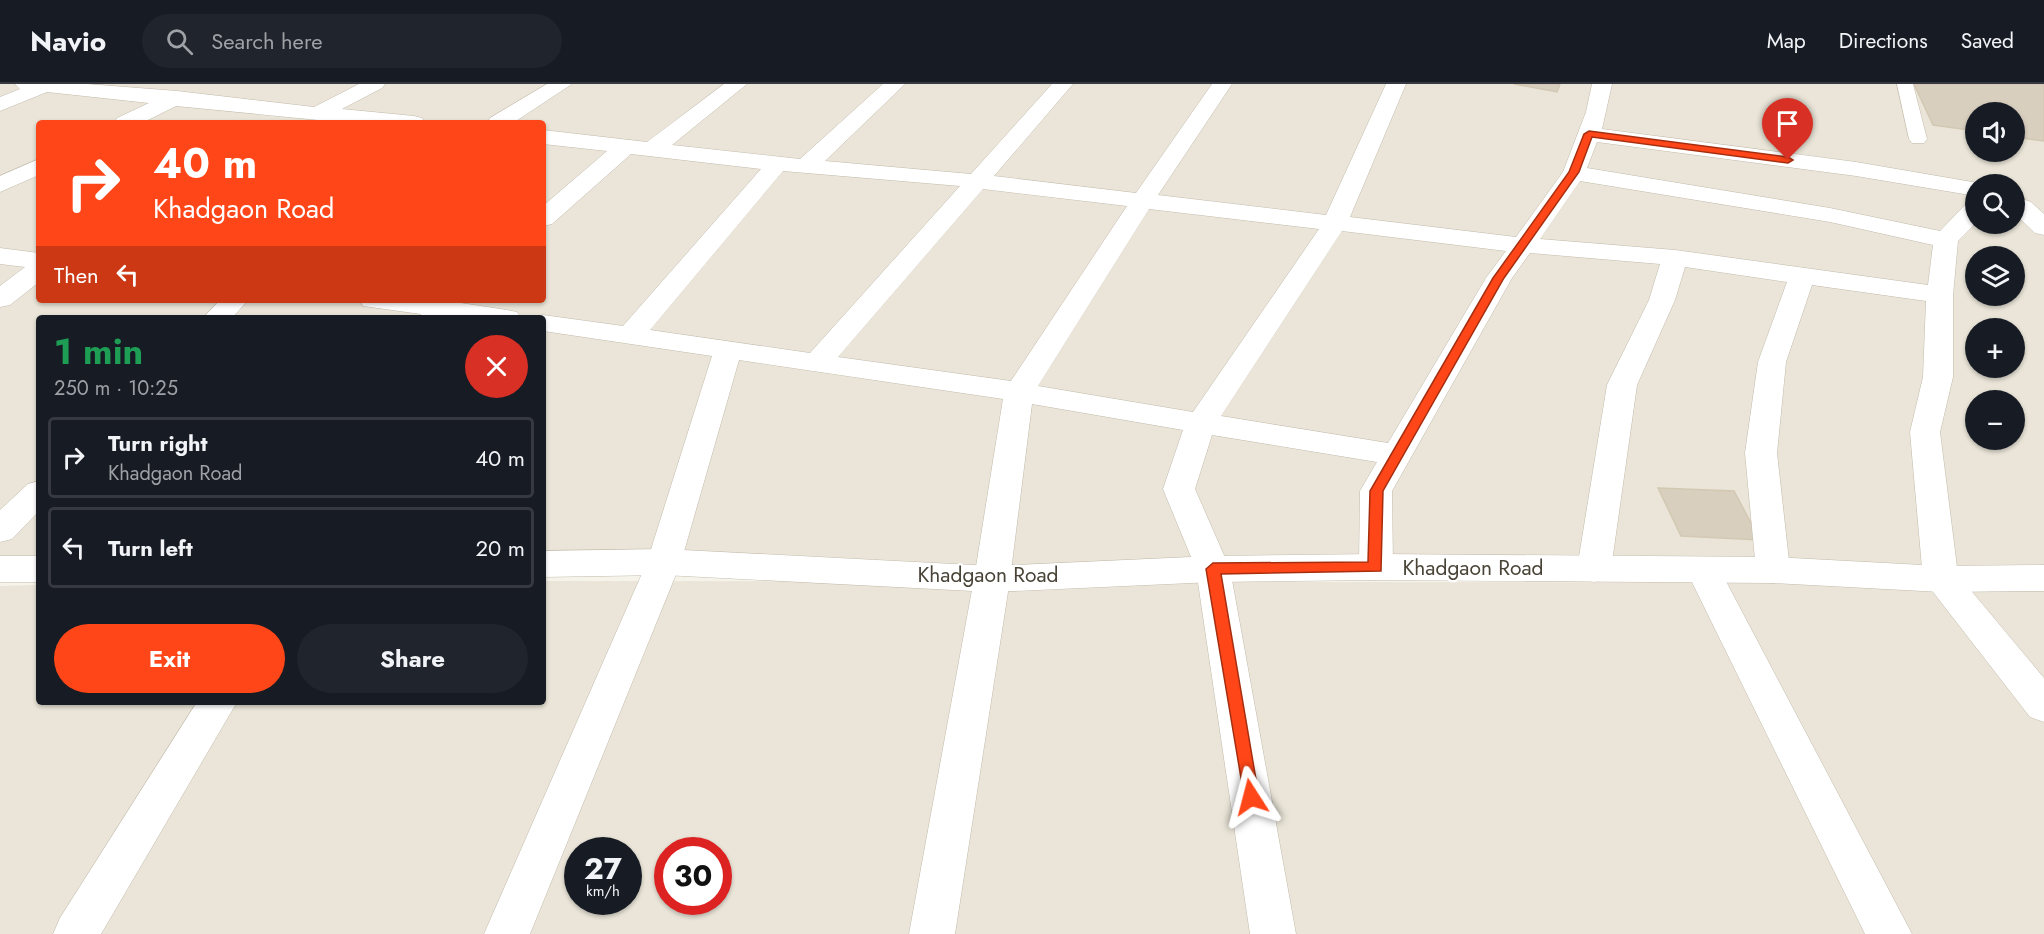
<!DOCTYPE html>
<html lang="en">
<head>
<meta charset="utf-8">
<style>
	:root { --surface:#171b24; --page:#20242c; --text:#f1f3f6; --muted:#9ea1a6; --line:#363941; --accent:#ff4618 }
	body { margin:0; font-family:Jost,sans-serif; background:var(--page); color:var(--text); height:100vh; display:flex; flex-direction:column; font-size:22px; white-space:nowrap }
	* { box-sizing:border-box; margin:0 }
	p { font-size:20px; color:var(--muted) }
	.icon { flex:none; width:33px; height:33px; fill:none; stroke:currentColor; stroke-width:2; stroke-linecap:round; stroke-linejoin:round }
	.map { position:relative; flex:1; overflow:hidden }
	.sheet { position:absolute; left:36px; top:231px; width:510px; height:390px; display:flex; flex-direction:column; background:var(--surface); border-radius:6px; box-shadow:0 2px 4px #0004 }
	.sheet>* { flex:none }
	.banner { position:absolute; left:36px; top:36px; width:510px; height:183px; border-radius:6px; box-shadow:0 2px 4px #0004; background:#ff4618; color:#fff; overflow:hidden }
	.controls { position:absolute; left:1965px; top:18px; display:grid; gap:12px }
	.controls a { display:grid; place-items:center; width:60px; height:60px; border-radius:50%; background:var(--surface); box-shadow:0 2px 4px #0004; font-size:30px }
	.speed { position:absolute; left:564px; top:753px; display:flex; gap:12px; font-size:30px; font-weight:700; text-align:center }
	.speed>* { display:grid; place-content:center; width:78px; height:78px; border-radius:50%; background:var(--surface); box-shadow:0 2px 4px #0004; line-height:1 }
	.speed small { font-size:15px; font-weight:400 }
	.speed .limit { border:9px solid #d22; background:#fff; color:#111 }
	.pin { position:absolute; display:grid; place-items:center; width:51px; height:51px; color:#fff; margin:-62px -26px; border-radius:50% 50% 50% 0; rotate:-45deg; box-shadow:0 0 6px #0007 }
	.pin .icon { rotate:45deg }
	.me { position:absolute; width:66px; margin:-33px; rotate:351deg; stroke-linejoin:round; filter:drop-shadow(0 0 4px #0008) }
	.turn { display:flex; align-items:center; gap:21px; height:126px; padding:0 18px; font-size:27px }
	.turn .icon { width:78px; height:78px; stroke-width:2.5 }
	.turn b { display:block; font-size:42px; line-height:51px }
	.then { display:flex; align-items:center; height:57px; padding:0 18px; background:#0003; gap:12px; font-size:22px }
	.round { display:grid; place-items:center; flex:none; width:63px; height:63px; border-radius:32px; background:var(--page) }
	.head { display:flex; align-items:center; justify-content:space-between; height:102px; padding:0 18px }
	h1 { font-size:36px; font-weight:700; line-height:45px; color:#1e9e55 }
	.primary-button { display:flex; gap:12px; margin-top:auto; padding:12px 18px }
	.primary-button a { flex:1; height:69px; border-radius:36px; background:var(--accent); color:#fff; font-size:24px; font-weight:700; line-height:69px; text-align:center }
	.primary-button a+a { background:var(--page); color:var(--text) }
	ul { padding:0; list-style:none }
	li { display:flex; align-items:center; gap:18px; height:81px; margin:0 12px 9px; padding:0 6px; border:3px solid var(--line); border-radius:6px }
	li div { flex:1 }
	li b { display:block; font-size:22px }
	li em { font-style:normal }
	header { display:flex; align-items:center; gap:36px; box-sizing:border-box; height:84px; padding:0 30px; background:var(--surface); border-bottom:2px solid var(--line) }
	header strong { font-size:28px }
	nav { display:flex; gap:33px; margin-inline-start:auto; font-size:21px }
	.search { width:420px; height:54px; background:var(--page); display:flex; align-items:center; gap:15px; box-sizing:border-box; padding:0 21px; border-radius:33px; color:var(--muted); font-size:22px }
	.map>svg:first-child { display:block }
	.residential { fill:#eae5d8; fill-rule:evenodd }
	.building { fill:#d8cfbf; stroke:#d3c8b2; stroke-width:1.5 }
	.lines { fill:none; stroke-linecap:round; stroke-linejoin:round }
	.service-casing { stroke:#c2bbac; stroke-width:1 }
	.minor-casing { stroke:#c2bbac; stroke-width:1 }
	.tertiary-casing { stroke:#c2bbac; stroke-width:1 }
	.service { fill:#fff; fill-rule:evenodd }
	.minor { fill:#fff; fill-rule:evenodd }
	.tertiary { fill:#fff; fill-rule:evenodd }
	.route { fill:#ff4618; stroke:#a62e10; stroke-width:1.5 }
	.labels { text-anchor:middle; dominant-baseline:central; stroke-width:4.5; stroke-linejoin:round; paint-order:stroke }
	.street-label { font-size:21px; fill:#4a4438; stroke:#fff }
</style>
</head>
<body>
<header>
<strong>Navio</strong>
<div class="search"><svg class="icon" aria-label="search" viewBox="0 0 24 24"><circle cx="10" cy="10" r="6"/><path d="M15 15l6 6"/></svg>Search here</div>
<nav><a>Map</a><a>Directions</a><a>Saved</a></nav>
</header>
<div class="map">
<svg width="2044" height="850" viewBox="0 0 2044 850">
	<rect width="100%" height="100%" fill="#f6f3ea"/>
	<!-- residential -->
	<path class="residential" d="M0,0h2044v488l-1501,-3v-251h-504v252h-39zM1976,28h38v40h-38zM39,39h504v177h-504zM1976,100h38v40h-38zM1976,172h38v40h-38zM1976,244h38v40h-38zM1976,316h38v40h-38z
		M543,497l1501,2v351h-2044v-348l39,-1v117h504zM578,766h50v52h-50zM668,766h50v52h-50z"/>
	<!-- building -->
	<path class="building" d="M1514,0h46l-3,8z
		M1914,0h130v57l-30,-4v-25h-38v19l-43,-6z
		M1658,404l76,3 26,49 -79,-4z"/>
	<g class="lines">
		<defs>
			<path id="service" d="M1897,0h16l14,55 -3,4h-12l-3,-4z"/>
			<path id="minor" d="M15,0h72l90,7 137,16 45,-23h26l-3,4 -40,21 72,7 8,2 3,5h-76l-173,-17 -34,17h-28l3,-5 32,-15 -102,-11 -47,19v-14l20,-8z
				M547,0h25l-59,39h-26l3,-5z
				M724,0h23l-75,61 128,14 83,-75h22l-80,77 146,13 81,-90h21l-79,92 142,17 76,-109h20l-74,111 168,20 60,-131h20l-56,133 166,20 47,-65 23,-60 6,-28h20l-10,45 254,33 128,22h-8v12l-120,-20 -259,-34 -10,26 243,40 110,23 27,-28 9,-2v22l-18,18 -5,54v82l-13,55 18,143 86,103v44l-14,-5 -107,-138 -13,-147 13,-55 3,-76 -114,-16 -26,77 -9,91 13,117 -5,9 -12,4 -12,-4 -5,-9 -11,-117 13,-91 29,-80 -102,-15 -10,33 -38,85 -26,184 -5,9 -12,4 -12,-4 -5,-9 30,-184 42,-85 11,-36 -130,-11 -18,25 -120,213 1,76 -5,9 -12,4 -12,-4 -5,-9 1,-76 17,-29 -165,-27 -17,54 35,80 66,365h-46l-54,-365 -33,-80 20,-59 -151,-26 -22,175 -55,355h-46l65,-355 29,-180 -264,-39 -58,202 -151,372h-46l163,-372 65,-206 -169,-25v-13h-10l10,-3 80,11 138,-157 -130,-15 -79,70 -9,2v-20l64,-55 -64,-7v-14l104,12zM783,87l177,15 -150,167 -160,-23zM1580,97l250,41 103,23 -5,40 -253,-35 -135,-11zM983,105l144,17 -116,175 -173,-24zM1149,125l170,20 -126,183 -155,-26zM1342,147l164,20 -20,27 -98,165 -167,-27z
				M39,75v16l-39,17v-16z
				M2014,112l17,6 13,12v21l-9,-2 -21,-20z
				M0,164l39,5v29l-29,23 -10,2v-21l25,-19 -25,-3z
				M220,216h28l-16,18h-29z
				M360,216h81l66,10 10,2 4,6h-103l3,-4 -58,-8z
				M39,397v30l-27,28 -12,3v-32l28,-26z
				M1703,473l12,4 5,9 192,364h-47l-179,-364 5,-9z
				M197,618h40l-136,232h-48l7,-16z"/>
			<path id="tertiary" d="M664,465l328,17 221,-10 163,-2 397,3 168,9 103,-1v26l-103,1 -168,-9 -397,-3 -163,2 -221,10 -328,-17 -121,2v-26z
				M0,472h39v26h-39z"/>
		</defs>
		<!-- service casing -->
		<use href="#service" class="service-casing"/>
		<!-- minor casing -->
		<use href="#minor" class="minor-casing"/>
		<!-- tertiary casing -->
		<use href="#tertiary" class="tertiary-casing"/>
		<!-- service -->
		<use href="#service" class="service"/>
		<!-- minor -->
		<use href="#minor" class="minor"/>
		<!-- tertiary -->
		<use href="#tertiary" class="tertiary"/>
	</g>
	<!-- route -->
	<path class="route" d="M1589,47l199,26 5,3 -5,3 -196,-26 -13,35 -75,106 -121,213 -2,80 -160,3 38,223 -2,5 -6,3 -6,-3 -39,-233 7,-6 155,-1 2,-71 123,-213 76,-106 15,-38z"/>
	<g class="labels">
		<!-- street labels -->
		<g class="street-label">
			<text x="1473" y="484">Khadgaon Road</text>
			<text x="988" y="491">Khadgaon Road</text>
		</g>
	</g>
</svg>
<div class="controls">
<a><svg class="icon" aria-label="sound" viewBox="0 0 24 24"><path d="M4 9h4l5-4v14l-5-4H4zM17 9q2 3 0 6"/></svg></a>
<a><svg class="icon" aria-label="search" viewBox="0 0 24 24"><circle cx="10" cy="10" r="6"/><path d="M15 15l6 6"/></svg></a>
<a><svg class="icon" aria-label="layers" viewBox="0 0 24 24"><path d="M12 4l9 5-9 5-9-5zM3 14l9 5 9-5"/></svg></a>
<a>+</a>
<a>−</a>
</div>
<div class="speed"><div>27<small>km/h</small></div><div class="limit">30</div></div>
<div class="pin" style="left:1788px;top:76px;background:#d93025"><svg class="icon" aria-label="arrive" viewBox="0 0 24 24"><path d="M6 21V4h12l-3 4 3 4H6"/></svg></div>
<svg class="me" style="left:1251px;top:713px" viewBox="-20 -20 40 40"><path d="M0-17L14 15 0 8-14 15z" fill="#ff4618" stroke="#fff" stroke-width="4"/></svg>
<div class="banner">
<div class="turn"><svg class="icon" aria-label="right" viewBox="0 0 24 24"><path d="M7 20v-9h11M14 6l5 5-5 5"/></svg><div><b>40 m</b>Khadgaon Road</div></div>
<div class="then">Then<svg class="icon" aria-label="left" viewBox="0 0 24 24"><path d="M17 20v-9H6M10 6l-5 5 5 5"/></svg></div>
</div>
<section class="sheet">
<div class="head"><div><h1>1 min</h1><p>250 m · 10:25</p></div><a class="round" style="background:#d93025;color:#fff"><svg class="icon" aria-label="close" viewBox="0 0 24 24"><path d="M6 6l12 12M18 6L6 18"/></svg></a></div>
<ul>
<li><svg class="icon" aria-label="right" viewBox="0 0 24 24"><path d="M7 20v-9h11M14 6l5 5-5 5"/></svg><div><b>Turn right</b><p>Khadgaon Road</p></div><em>40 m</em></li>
<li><svg class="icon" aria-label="left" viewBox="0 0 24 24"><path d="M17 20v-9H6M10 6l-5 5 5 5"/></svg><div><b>Turn left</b></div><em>20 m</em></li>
</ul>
<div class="primary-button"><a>Exit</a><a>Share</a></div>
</section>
</div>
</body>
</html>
